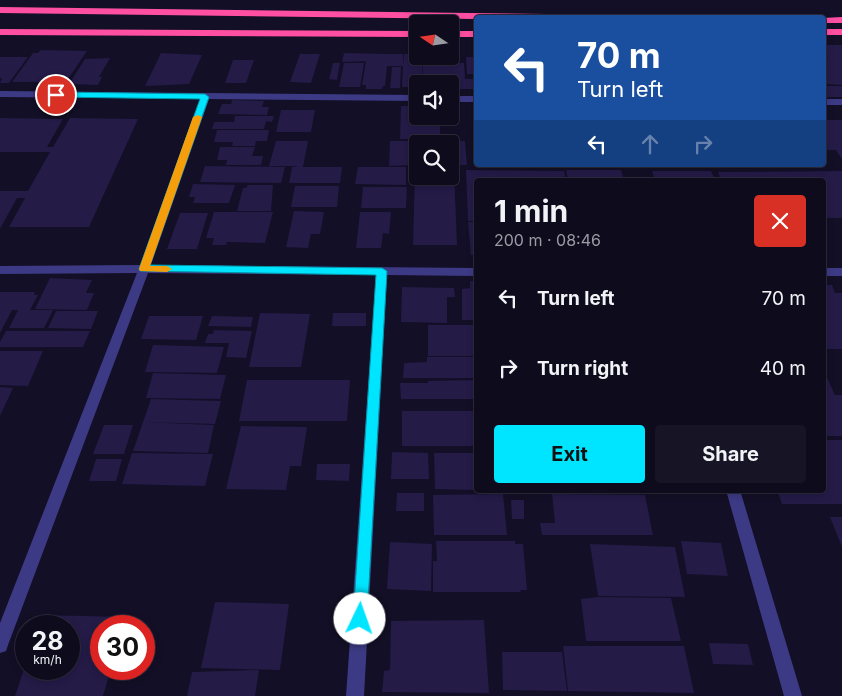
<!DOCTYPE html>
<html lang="en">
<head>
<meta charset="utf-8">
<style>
	:root { --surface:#0e0b1c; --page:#171425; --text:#f1f3f6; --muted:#9b9ba3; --line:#2e2b3b; --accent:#00e5ff }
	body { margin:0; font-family:Inter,sans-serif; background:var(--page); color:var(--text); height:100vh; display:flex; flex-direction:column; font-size:19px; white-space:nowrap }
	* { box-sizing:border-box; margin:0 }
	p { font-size:16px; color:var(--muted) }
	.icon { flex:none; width:28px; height:28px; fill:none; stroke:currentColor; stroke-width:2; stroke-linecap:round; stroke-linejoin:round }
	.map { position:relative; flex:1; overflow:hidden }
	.sheet { position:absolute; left:474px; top:178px; width:352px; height:315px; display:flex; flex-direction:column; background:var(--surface); border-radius:5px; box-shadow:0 2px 8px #0003,0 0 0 1px var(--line) }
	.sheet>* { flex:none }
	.hud { position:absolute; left:474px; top:15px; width:352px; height:152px; border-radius:5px; box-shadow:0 2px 8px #0003,0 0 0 1px var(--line); background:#1a4fa0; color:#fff; overflow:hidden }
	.needle { width:32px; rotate:283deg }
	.buttons { position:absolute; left:409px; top:15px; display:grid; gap:10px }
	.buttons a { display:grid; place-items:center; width:50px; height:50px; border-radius:5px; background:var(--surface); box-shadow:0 2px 8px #0003,0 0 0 1px var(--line); font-size:25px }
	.speed { position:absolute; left:15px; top:615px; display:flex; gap:10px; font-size:25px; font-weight:700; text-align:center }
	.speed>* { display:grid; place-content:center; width:65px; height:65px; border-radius:50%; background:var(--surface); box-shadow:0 2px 8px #0003,0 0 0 1px var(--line); line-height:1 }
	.speed small { font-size:12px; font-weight:400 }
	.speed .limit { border:8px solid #d22; background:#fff; color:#111 }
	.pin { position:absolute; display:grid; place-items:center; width:42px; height:42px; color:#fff; margin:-21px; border:2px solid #fff; border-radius:50%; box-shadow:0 1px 5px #0007 }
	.me { position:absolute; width:55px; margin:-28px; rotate:3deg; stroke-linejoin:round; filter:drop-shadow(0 0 4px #0008) }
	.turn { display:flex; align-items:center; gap:18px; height:105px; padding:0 20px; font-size:22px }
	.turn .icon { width:65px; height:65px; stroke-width:2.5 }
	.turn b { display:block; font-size:35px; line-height:42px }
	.lanes { display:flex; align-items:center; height:48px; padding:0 20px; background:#0003; justify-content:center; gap:25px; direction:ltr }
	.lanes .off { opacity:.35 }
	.round { display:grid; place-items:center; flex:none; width:52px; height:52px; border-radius:5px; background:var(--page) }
	.headline { display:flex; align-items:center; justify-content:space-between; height:85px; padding:0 20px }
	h1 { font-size:30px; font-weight:700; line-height:38px }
	.button { display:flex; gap:10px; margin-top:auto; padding:10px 20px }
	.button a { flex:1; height:58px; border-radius:5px; background:var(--accent); color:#111; font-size:20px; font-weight:700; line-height:58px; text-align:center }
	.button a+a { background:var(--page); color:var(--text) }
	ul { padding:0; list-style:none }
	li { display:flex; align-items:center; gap:15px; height:70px; padding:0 20px }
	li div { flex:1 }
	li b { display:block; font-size:19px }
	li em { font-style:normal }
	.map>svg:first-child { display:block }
	.building { fill:#241b47 }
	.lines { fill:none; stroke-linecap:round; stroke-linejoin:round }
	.minor { fill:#3d3a85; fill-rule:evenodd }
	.highway { fill:#ff4fa3; fill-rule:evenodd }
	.route { fill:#00e5ff; stroke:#0095a6 }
	.slow { fill:#f59e0b }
</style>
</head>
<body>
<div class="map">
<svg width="842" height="696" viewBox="0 0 842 696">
	<rect width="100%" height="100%" fill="#130f26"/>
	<!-- building -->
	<path class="building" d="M824,45h18v40l-18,-1v-26h4l-4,-6z
		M41,50l46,1 -21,31h-54l21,-29h5z
		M161,53l41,2 -13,29 -44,2z
		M344,53l42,1 -1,7 1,-7h17l1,10v-10h14v2h5l-1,28h-4v3h-16l1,-21h-16l-2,20h-2l-1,3h-16v-4h-4l4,-24h7l-31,1z
		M300,54h20l-9,29 -21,-1z
		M423,56h19v7h22l1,16h11v10h-21l-5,-1v-4l-7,-1 -20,1z
		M0,57h28l-19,26h-9l2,-5h-2z
		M466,57h10v17h-9z
		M110,58l-11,19h3l-4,8 -29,-1 16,-25z
		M233,60h21l-8,23h-21z
		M333,63h7l-3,17 -8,-1z
		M344,63h20l-4,24h-21z
		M392,67h9l-1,21h-10z
		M824,86h18v11h-18z
		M232,100l32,1 -2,6h7l-2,8 -49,-1 4,-10h9z
		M401,106h17v10h22v23h-40z
		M281,110h34l-4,22h-35z
		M235,116h39l-2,6 -6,-1 -2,8h-52l2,-7h20z
		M0,118l63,1 -16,28h6l17,-29 68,1 -49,108h-80l16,-29h-8l-17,31v-38h28l22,-39h-50z
		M824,120h18v39l-6,-9h-12z
		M217,130h52l-2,11h-11l-1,5h-23l1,-4h-19z
		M276,141h32l-5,26h39l-2,16h-51l3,-16 7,-1h-30z
		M390,141h75l2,24h-17v-21h-32v21l-29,1z
		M220,147h35l-3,9h11l-2,9h-35l1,-5h-10z
		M205,166l80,1 -4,16 -81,-1z
		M358,167h48v18l-51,-1z
		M415,169h3v7h32v-7h4l3,76h-44z
		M466,170l98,1 2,9h-90v41h-8z
		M566,170h55l3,10h-56z
		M652,171h59l4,9h-60z
		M842,171v47h-18v-38h-103l-3,-8z
		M193,184l42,1 -6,18h-36l2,-6h-6z
		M248,185h25l-2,26h-34l6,-23h3z
		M295,186h44l-2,21h-46z
		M363,187h44l-1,21h-45z
		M294,211l30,1 -4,22h-9l-3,14 -22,-1z
		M214,212h59l-8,31 -38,-1 -1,3h-14l2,-7h-8z
		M360,212h31l-2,22 -6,-1 -2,15h-25z
		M180,213h28l-11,36h-30z
		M468,222h8v33h-5z
		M50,278l42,2 -6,13h8l-7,17 -52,-1z
		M470,281h6v39h-14v-31l8,-1z
		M824,285h8l3,8h7v56h-18z
		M402,287l52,1 1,9h-8v26l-46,-1z
		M0,292h35l-1,3h4l-8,15h23l-9,18h-35l9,-18h-6l-12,23z
		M56,311h42l-7,18 -43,-1z
		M260,313l50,1 -9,53h-52z
		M333,313h33v13h-34z
		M149,316h54l-7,24 -55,-1z
		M212,316l41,1 -2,10 -43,-1z
		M428,325h48v31h-48z
		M214,330l38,1 -6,27 -20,-1 3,-14h-24l3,-9h5z
		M6,331h84l-7,16h-83v-5z
		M153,345l71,2 -7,26 -72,-1z
		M0,351h43l-15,35 -28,-1z
		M427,357h49v21h-73l1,-15 23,-1z
		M824,371l11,24h7v41h-18z
		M153,373l73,2 -6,24 -74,-1z
		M247,380h103l-3,41h-108z
		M476,380v19h-75l-1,-16h28v-2z
		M0,387l13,1 -13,28z
		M151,399l70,2 -6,23 -72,-2z
		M402,411h74v35h-74z
		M143,422l71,3 -6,28 -75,-2z
		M104,425h29l-9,29h-31z
		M241,426l66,1 -6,39h-11l-4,24 -60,-1z
		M824,440h18v64h-60l-5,-14h47z
		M392,452l36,1 1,26h-38z
		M132,453l81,1 -8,32 -83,-2z
		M434,453h42v37l-41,-1z
		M96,459h26l-6,22h-27z
		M317,464h33l-1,17 -33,-1z
		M397,493h27v18h-28z
		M503,494l4,41h-73l-1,-40z
		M552,494l93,1 8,40h-111l-2,-12h15z
		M511,500h13v19h-12z
		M830,517h12v30z
		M436,541h79v3h8l4,46h-7l1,2h-88v-31h4z
		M681,541l40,2 7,33 -41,-2z
		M390,542l42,2 -1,47 -44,-2z
		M590,544l85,3 10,50 -87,-1z
		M598,597l73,1 10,43h-95l-5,-42z
		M215,602l74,2 -9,66 -79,-2z
		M42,615l83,2 -3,9h-21v43h10l-8,27h-88l11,-33v6h43v-43h-31z
		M484,620l5,73 -107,-1 2,-21 6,-1 1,-49z
		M709,643l39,1 5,21 -40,-1z
		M563,646h121l10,47 -126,-2z
		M502,652h60l5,39 -64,-1z
		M259,670l-4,26h-68l5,-24z"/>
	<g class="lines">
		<!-- minor -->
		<path class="minor" d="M0,91l418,4v6l-209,-2 -58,166 325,3v8l-89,-1 -23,421h-18l30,-421 -228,-2 -140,372 -2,6 -6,2v-30l137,-350 -137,1v-8l140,-1 60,-166 -200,-2z
			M450,96h26v6h-26z
			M824,99h18v6h-18z
			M824,268h18v8h-18z
			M726,490h14l62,206h-18z"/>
		<!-- highway -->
		<path class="highway" d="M0,7l622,8 4,3 -150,1 -476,-6z
			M842,17v6h-18l-1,-5z
			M0,29l418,2v6l-418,-2z
			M824,29h18v6h-18z
			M450,31h26v6h-26z"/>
	</g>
	<!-- route -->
	<path class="route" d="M56,92l149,2 4,3 -59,168 232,3 5,3 -20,348 -2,5 -5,2 -5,-2 -2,-5 23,-344 -236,-4 -1,-2 61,-170 -147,-2v-4z"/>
	<!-- slow -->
	<path class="slow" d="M198,115l4,2 -52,149h17l5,3 -5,3 -27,-1 -1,-2 54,-152z"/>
</svg>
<div class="buttons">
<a><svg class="needle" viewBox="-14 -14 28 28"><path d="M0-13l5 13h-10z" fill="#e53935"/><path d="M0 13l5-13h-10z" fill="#9b9ba3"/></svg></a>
<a><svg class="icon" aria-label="sound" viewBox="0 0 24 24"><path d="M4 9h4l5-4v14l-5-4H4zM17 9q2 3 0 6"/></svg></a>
<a><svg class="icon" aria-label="search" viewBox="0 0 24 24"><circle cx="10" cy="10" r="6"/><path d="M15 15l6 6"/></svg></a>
</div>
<div class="speed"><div>28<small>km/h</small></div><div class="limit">30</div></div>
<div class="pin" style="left:56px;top:95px;background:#d93025"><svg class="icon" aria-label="arrive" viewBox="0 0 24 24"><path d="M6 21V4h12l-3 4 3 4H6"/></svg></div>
<svg class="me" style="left:360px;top:619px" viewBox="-20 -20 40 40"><circle r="19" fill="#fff"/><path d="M0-13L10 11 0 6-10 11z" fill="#00e5ff"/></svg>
<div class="hud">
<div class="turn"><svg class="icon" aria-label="left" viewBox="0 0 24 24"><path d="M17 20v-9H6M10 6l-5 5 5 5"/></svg><div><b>70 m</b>Turn left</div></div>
<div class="lanes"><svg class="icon" aria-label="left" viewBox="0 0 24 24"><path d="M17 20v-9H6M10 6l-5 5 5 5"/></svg><svg class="icon off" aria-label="ahead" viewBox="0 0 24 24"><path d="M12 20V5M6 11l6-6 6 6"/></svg><svg class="icon off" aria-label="right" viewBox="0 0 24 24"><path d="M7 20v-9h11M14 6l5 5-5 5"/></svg></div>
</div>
<section class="sheet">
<div class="headline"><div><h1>1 min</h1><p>200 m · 08:46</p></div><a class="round" style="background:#d93025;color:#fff"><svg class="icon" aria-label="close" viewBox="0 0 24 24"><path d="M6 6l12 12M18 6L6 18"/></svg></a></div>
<ul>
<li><svg class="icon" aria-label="left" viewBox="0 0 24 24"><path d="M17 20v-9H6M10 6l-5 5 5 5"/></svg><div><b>Turn left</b></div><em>70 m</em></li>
<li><svg class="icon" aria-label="right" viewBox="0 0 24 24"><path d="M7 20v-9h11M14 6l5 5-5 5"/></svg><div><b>Turn right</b></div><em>40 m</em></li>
</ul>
<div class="button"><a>Exit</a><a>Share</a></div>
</section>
</div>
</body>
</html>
